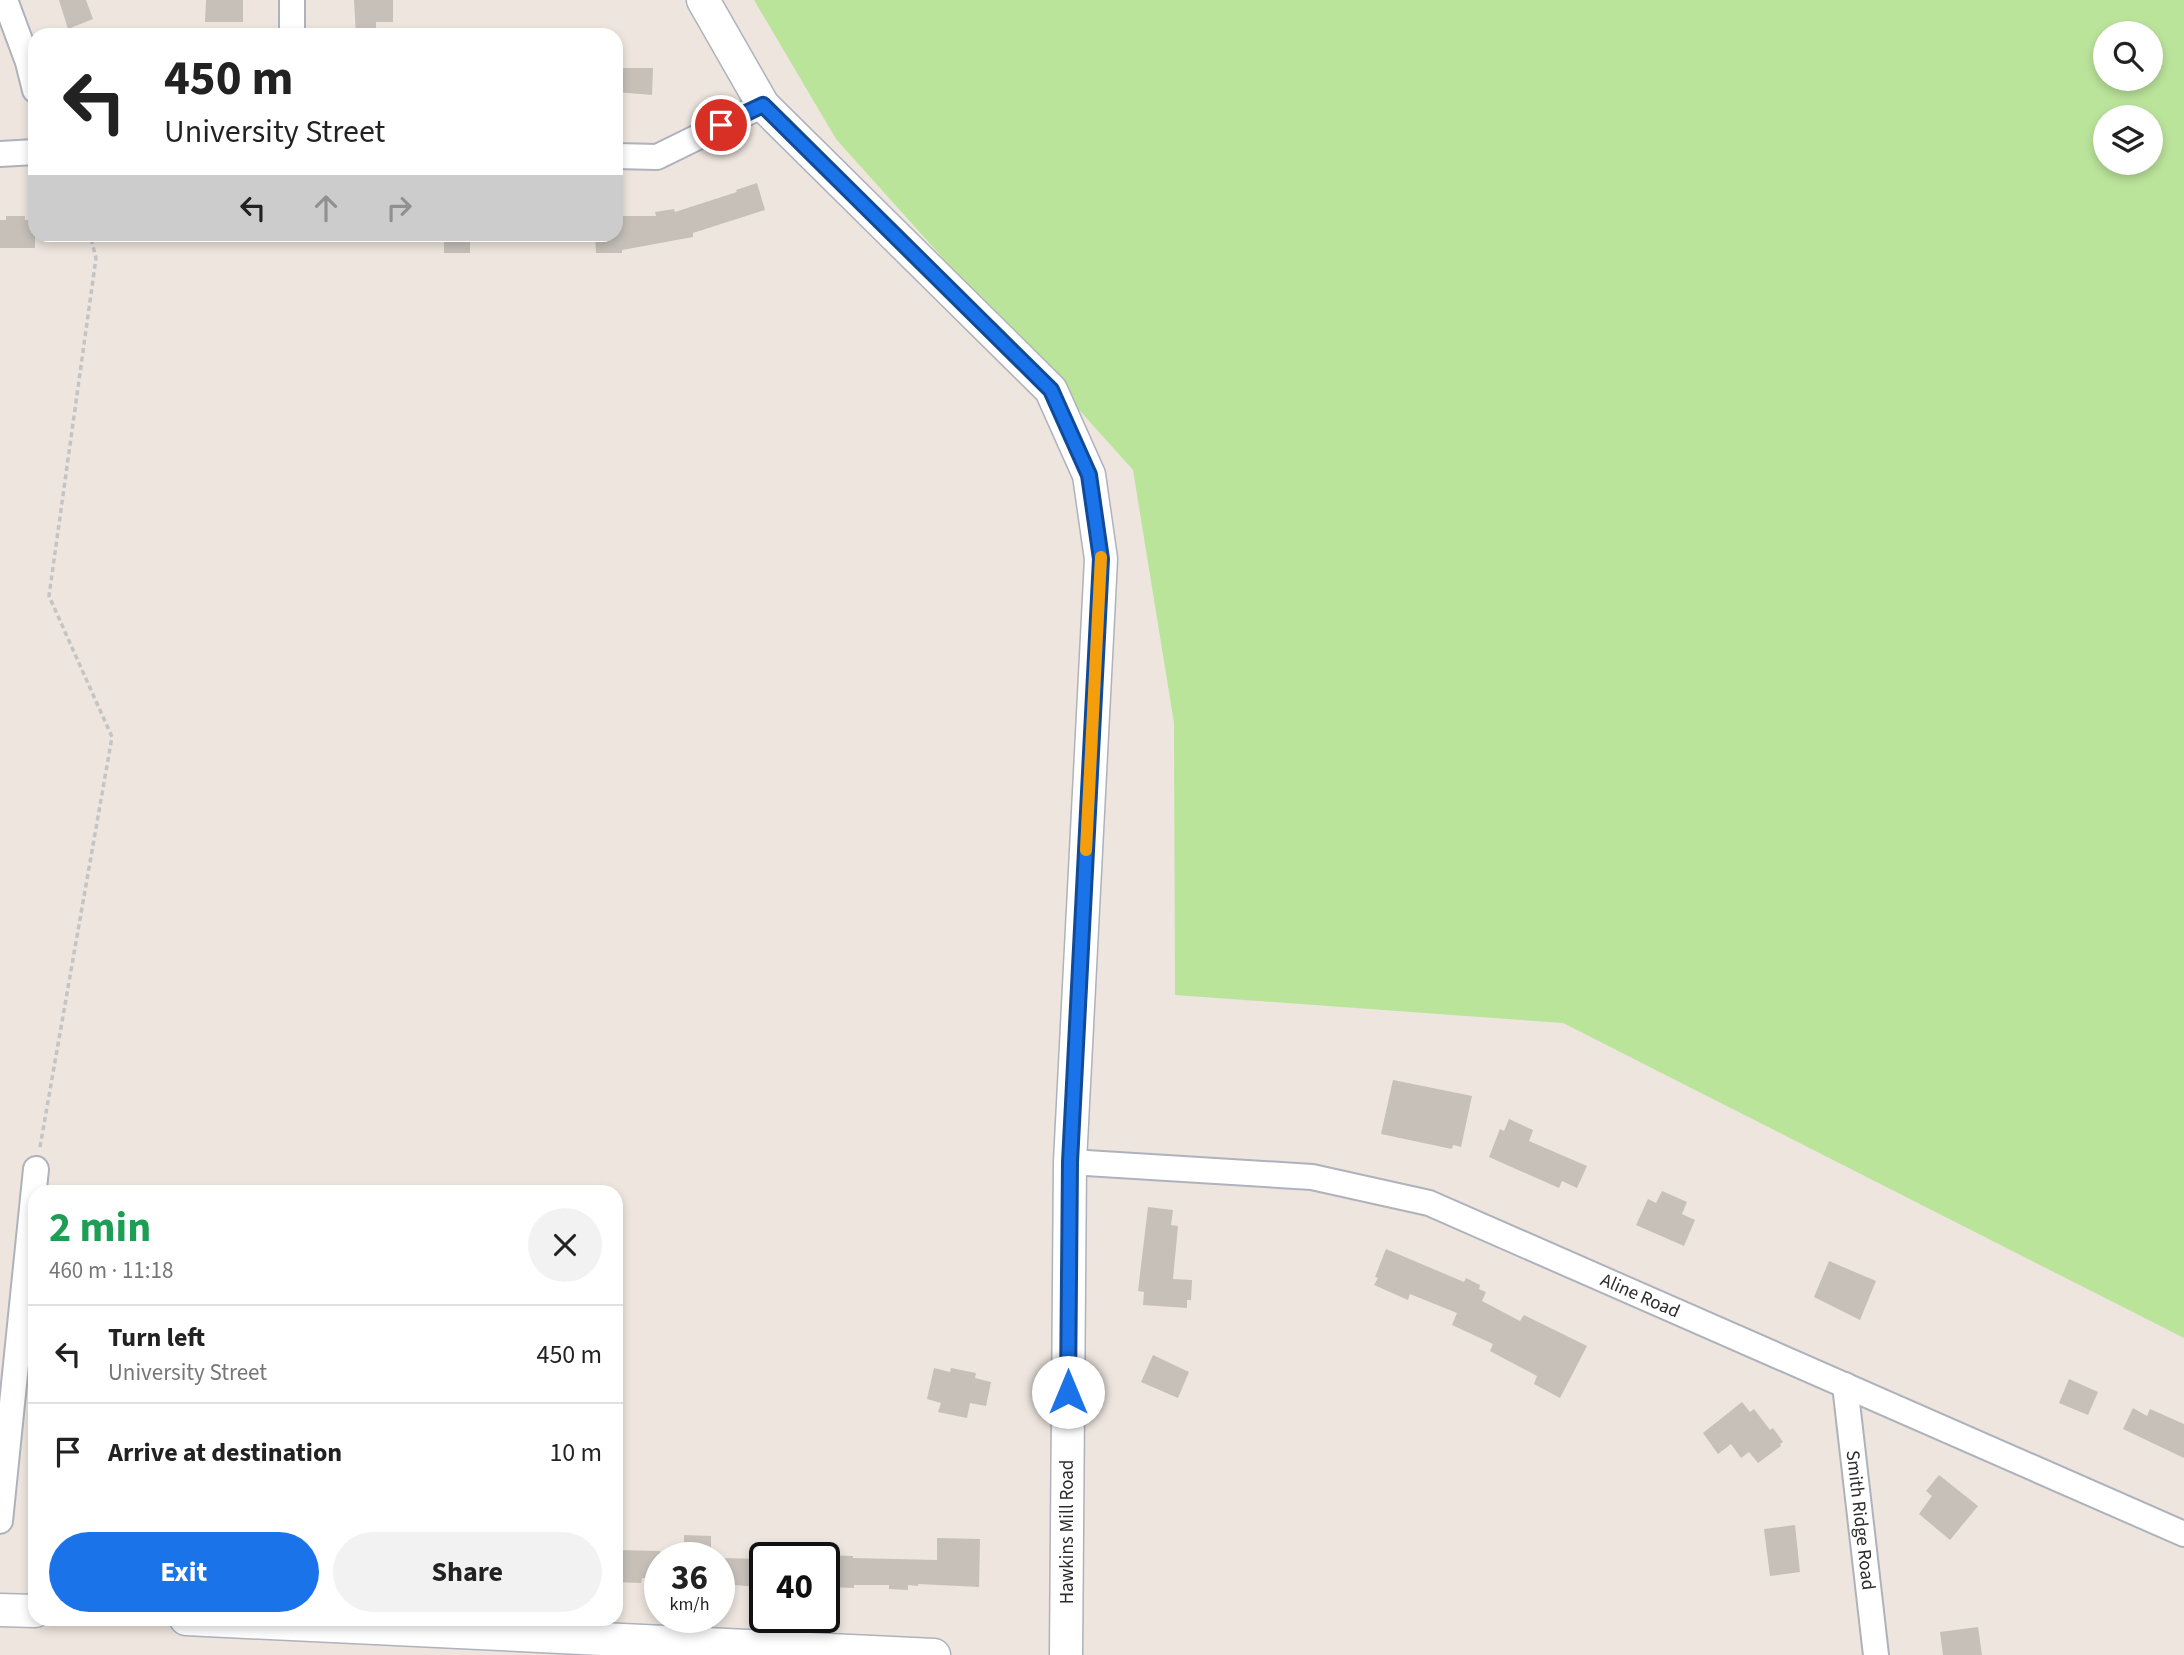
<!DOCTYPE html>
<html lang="en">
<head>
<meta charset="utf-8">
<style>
	:root { --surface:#fff; --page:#f2f2f2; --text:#222; --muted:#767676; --line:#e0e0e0; --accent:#1a73e8 }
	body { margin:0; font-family:"Source Sans 3",sans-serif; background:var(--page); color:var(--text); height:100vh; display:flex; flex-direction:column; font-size:26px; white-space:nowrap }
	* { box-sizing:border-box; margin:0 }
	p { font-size:23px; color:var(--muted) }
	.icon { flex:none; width:38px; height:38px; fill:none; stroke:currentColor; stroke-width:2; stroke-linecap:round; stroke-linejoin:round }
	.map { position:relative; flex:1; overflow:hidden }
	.side { position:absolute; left:28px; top:1185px; width:595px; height:441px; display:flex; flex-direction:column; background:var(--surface); border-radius:21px; box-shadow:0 4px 10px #0003 }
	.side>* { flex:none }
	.top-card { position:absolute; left:28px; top:28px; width:595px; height:214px; border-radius:21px; box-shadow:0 4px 10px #0003; background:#fff; color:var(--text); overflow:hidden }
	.fabs { position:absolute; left:2093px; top:21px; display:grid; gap:14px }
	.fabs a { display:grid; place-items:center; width:70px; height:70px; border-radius:50%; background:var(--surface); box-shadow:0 4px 10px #0003; font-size:35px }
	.speed { position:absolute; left:644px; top:1542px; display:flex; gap:14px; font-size:35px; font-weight:700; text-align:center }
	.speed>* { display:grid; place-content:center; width:91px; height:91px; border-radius:50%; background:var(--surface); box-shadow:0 4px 10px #0003; line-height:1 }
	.speed small { font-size:18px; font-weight:400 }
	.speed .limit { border:4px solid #111; border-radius:10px; background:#fff; color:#111 }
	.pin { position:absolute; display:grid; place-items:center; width:60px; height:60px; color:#fff; margin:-30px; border:4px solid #fff; border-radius:50%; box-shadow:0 2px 7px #0007 }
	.me { position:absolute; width:77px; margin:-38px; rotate:0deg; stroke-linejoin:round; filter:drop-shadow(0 0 5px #0008) }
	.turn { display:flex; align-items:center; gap:24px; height:147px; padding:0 21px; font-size:32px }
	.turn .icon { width:91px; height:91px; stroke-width:2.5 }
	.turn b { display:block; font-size:49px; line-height:60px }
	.lanes { display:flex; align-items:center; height:66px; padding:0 21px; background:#0003; justify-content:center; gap:35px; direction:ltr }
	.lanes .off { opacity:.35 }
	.round { display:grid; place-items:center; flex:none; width:74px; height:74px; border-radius:37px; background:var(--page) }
	.headline { display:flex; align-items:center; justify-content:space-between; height:119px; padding:0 21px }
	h1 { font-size:42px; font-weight:700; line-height:52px; color:#1e9e55 }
	.button { display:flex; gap:14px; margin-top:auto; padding:14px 21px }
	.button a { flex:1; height:80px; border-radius:42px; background:var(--accent); color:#fff; font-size:28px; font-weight:700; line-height:80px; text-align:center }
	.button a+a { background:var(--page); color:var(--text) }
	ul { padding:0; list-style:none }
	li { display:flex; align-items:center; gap:21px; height:98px; padding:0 21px; border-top:2px solid var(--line) }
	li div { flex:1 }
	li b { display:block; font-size:26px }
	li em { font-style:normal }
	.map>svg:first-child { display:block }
	.green { fill:#bbe49b; fill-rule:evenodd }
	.building { fill:#c6c0b9 }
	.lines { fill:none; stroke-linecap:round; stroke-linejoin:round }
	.minor-casing { stroke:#aeb2bc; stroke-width:28 }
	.tertiary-casing { stroke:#aeb2bc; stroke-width:35 }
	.path { stroke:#c4c4c4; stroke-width:3.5; stroke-dasharray:5 3.5; stroke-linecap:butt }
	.minor { stroke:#fff; stroke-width:24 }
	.tertiary { stroke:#fff; stroke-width:32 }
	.route-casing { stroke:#114b97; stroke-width:18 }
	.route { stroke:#1a73e8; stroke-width:12 }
	.slow { stroke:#f59e0b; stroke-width:12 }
	.labels { text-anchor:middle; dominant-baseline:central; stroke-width:5; stroke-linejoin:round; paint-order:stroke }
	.street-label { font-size:19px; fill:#2c2c2c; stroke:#fff }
</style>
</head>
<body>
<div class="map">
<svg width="2184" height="1655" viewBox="0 0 2184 1655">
	<rect width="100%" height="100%" fill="#ede5de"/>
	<!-- green -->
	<path class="green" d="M754,0h1430v1338l-621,-315 -388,-28 -1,-272 -41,-253 -297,-331zM2105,33h46v46h-46zM2105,117h46v46h-46z"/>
	<!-- building -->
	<path class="building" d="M59,0h27l7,19 -25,10z
		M206,0h37v22h-38z
		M354,0h39v22h-17v13h-20z
		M616,68h37l-1,27 -36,-3z
		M757,183l8,27 -72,23v4l-71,13v3h-26l-1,-19h21v-18h40l-1,-4 19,-3 1,3 62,-20 -1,-2z
		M6,216h19v4h10v28h-35v-28h6z
		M444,234h26v19h-26z
		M1393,1080l79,16 -11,51 -8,-2 -1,4 -71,-15z
		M1509,1119l24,11 -4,11 58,25 -10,22 -15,-7 -3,7 -70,-31 11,-28 4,2z
		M1662,1191l25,11 -5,12 13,6 -11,26 -48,-21 12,-26 8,4z
		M1148,1207l25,3 -2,15 7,1 -5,53 19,1 -1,20h-4v8l-44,-3 1,-13 -6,-1z
		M1386,1249l78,33 2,-4 14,7 -1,4 7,3 -4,9 38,20 4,-6 63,31 -27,52 -26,-14 3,-8 -47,-25 3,-7 -41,-19 5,-12 -47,-19 -2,6 -34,-15 4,-7 -3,-1z
		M1829,1261l47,20 -16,39 -46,-23z
		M1153,1355l36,17 -11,26 -37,-16z
		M934,1368l16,4 1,-4 25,5 -1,5 16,4 -5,24 -16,-3 -3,15 -29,-6 3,-9 -14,-4z
		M2069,1379l29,13 -10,23 -29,-12z
		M1742,1402l8,10 4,-3 16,21 3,-2 10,14 -3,2 1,2 -23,17 -9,-11 -8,6 -10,-14 -13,10 -15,-21z
		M2133,1408l14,8 3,-7 34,15v34l-61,-29z
		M1939,1475l39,31 -28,34 -31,-26 13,-18 -6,-5z
		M1795,1525l5,47 -30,4 -6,-47z
		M684,1535l27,1v22h-27z
		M937,1538l43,1 -1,48 -61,-3v2l-10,-1v5l-19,-1v-4h-35v3l-27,-1v-4h-3v-28l29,1v2l84,2z
		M616,1550l44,1v28l-18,-1 -1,5 -25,-1z
		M719,1558l46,1v25h-3v3l-43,-3z
		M1978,1627l4,28h-39l-3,-23z"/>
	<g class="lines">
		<defs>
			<g id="minor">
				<path d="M5,0l23,62 7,28"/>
				<path d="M292,35v-35"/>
				<path d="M0,154l35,-2"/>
				<path d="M616,156l41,1 106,-52"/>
				<path id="s1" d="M1070,1162l242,15 117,26 755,331"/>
				<path id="s2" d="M1845,1385l31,270"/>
				<path d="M0,1521l36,-352"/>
			</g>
			<path id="tertiary" d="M703,0l60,105 288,285 38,85 12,84 -31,603 -4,493
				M0,1610l35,1
				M186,1619l748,36"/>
		</defs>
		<!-- minor casing -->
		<use href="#minor" class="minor-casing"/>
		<!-- tertiary casing -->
		<use href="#tertiary" class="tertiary-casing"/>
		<!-- path -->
		<path class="path" d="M40,1147l72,-410 -63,-141 47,-338 -6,-24"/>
		<!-- minor -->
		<use href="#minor" class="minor"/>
		<!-- tertiary -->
		<use href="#tertiary" class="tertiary"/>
	</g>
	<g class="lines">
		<defs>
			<path id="route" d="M721,125l42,-20 288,285 38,85 12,84 -31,603 -2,230"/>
		</defs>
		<!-- route casing -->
		<use href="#route" class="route-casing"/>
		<!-- route -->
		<use href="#route" class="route"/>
		<!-- slow -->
		<path class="slow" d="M1086,850l15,-293"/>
	</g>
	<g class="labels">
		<!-- street labels -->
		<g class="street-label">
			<text stroke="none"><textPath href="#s1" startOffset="593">Aline Road</textPath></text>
			<text stroke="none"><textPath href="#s2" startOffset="136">Smith Ridge Road</textPath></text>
			<text transform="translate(1067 1532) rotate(-90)">Hawkins Mill Road</text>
		</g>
	</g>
</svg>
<div class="fabs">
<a><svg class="icon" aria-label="search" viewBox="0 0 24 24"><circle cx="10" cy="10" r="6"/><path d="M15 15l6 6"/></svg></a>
<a><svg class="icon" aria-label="layers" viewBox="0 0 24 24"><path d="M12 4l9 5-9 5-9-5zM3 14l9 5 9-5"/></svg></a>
</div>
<div class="speed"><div>36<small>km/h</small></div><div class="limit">40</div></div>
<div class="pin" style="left:721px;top:125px;background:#d93025"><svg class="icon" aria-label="arrive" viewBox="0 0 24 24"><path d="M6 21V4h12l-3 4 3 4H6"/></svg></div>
<svg class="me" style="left:1068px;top:1392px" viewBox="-20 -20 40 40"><circle r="19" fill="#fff"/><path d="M0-13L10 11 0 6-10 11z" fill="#1a73e8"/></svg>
<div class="top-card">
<div class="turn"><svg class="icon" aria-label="left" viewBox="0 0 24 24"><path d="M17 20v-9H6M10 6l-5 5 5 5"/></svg><div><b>450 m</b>University Street</div></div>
<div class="lanes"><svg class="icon" aria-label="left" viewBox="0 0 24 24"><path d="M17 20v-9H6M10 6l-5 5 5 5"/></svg><svg class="icon off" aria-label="ahead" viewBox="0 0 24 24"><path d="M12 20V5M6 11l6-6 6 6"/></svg><svg class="icon off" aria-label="right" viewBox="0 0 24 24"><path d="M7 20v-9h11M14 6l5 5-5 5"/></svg></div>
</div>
<section class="side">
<div class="headline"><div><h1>2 min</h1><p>460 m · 11:18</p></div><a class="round"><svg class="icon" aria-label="close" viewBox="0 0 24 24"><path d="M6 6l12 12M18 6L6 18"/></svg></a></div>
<ul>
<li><svg class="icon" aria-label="left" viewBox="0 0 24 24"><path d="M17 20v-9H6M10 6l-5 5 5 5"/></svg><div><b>Turn left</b><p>University Street</p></div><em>450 m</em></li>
<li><svg class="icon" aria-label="arrive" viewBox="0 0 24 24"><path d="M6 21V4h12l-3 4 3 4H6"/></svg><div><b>Arrive at destination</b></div><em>10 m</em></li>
</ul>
<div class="button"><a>Exit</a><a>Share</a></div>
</section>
</div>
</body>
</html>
